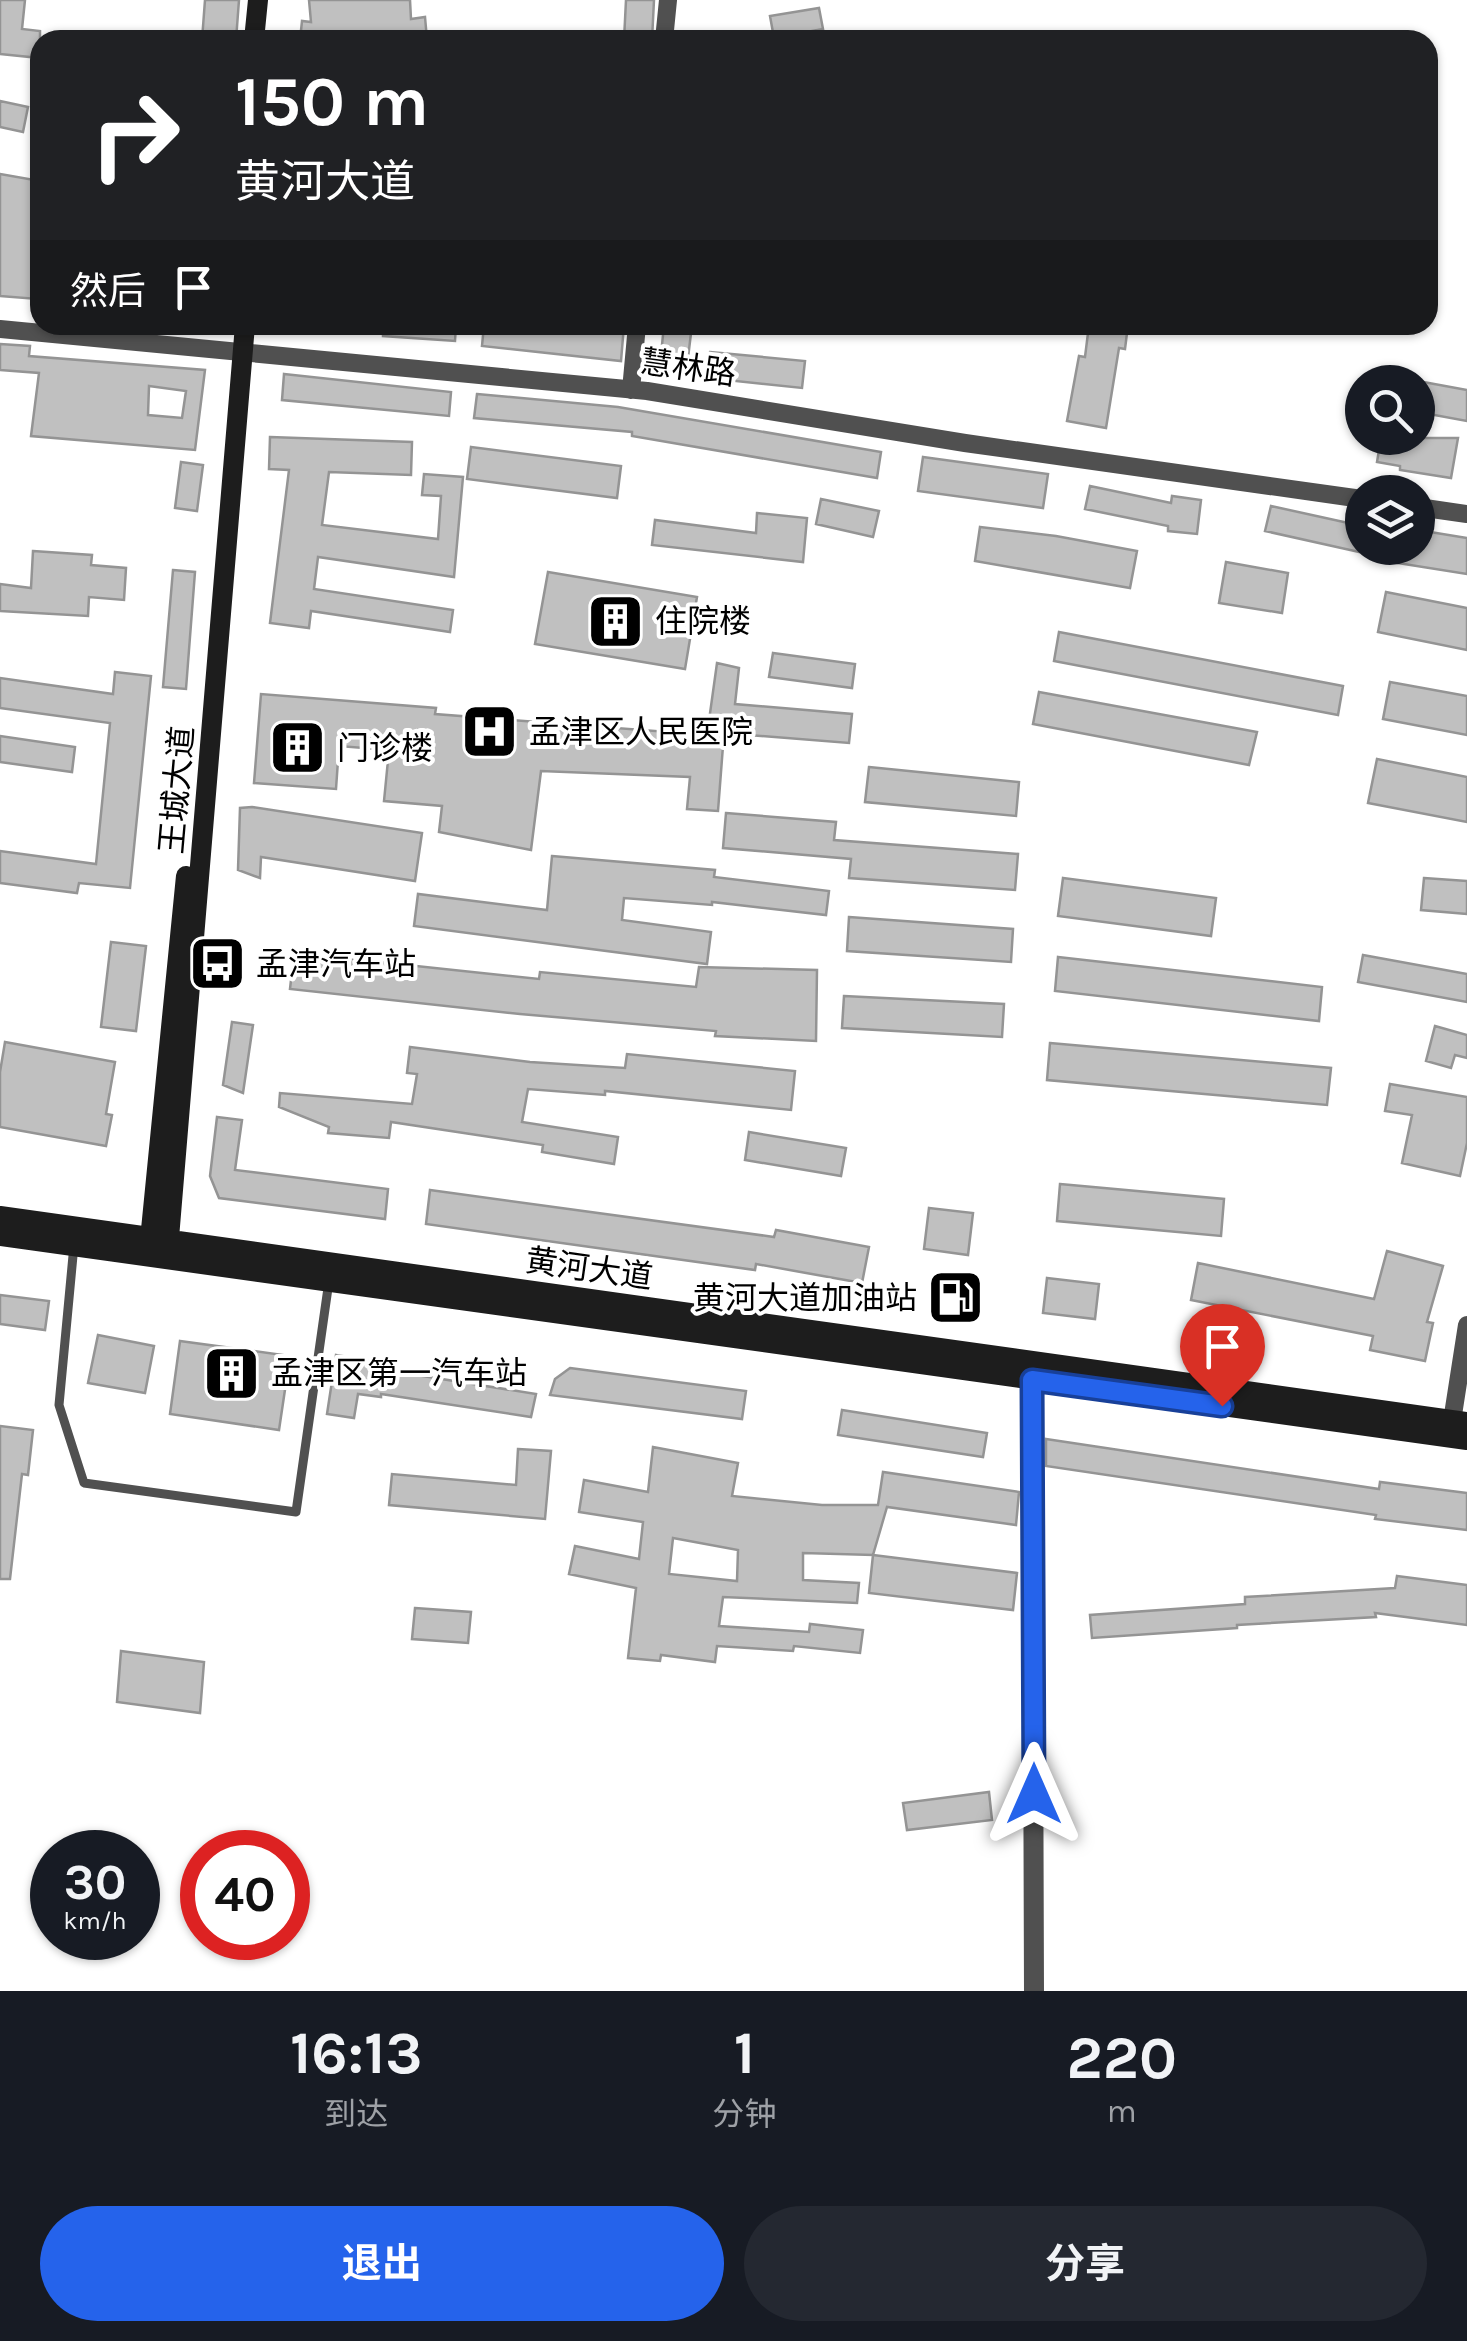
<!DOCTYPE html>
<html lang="zh">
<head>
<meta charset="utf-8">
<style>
	:root { --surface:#171b24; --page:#242831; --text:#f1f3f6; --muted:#9ea1a6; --accent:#2563eb }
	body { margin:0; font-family:Karla,"Noto Sans SC",sans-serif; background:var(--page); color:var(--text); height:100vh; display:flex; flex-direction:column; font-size:38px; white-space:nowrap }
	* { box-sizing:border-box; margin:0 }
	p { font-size:32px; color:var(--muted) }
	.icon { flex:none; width:55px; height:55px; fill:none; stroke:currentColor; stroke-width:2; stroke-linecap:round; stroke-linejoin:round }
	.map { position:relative; height:1991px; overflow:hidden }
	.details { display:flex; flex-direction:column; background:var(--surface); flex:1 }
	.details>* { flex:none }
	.hud { position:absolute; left:30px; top:30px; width:1408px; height:305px; border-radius:30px; box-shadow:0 2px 8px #0004; background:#202124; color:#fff; overflow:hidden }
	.tools { position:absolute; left:1345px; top:365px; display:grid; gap:20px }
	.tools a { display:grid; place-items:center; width:90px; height:90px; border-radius:50%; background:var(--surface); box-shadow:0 2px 8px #0004; font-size:50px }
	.speed { position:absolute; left:30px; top:1830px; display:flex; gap:20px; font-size:50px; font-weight:700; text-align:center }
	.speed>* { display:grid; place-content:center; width:130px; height:130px; border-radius:50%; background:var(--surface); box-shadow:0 2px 8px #0004; line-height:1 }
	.speed small { font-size:25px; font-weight:400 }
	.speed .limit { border:15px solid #d22; background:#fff; color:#111 }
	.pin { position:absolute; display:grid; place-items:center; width:85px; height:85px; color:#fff; margin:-102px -42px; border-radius:50% 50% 50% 0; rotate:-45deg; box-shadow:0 0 10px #0007 }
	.pin .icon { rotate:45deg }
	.me { position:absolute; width:110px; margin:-55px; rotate:0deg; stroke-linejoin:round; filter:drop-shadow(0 0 8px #0008) }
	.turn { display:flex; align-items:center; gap:35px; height:210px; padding:0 40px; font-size:45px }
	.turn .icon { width:130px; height:130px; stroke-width:2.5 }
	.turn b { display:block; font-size:70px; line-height:85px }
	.then { display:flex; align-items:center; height:95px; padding:0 40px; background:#0003; gap:20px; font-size:38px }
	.eta { display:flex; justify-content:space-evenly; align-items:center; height:170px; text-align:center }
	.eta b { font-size:60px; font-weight:700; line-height:70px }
	.button { display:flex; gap:20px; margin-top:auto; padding:20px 40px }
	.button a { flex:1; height:115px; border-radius:60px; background:var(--accent); color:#fff; font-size:40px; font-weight:700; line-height:115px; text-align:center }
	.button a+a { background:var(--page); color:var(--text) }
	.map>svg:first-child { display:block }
	.building { fill:#c0c0c0; stroke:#949494; stroke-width:2.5; fill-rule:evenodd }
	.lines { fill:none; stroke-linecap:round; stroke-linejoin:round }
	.service { stroke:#505050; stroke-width:9 }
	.minor { stroke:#505050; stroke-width:18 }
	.tertiary { stroke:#505050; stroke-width:20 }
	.secondary { stroke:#1d1d1d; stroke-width:20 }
	.route-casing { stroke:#184099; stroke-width:25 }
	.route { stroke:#2563eb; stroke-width:18 }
	.labels { text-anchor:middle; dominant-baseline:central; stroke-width:8; stroke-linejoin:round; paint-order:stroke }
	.street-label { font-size:32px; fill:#000; stroke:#fff }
	.poi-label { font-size:32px; fill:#000; stroke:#fff; text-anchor:start }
</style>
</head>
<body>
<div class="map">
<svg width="1467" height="1991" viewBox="0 0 1467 1991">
	<rect width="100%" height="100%" fill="#fff"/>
	<!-- building -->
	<path class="building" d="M0,0h25l-3,29 18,2v27l-40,-4z
		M205,0h34l-3,40h-34z
		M309,0h101l1,19 14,-2 2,23h-127l2,-19 9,1z
		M626,0h28l-2,40h-28z
		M819,8l4,21 -49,9 -4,-22z
		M0,101l28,6 -5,25 -23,-5z
		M0,174l40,7 -3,118 -37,-3z
		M383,325h73l-1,16 -72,-5z
		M484,325h140l-3,36 -139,-15z
		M664,325h28l-4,33 -27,-3z
		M1089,325h39l-3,24 -6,-1 -13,80 -39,-7 12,-65 6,1z
		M0,344l30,2 -1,10 176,14 -10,80 -164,-14 8,-63 -39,-3zM149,386l37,5 -4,27 -34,-3z
		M710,352l95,9 -3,27 -95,-10z
		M284,374l167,18 -2,24 -167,-16z
		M1418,381l49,9v31l-49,-9z
		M477,394l141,13 263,45 -4,26 -245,-42v-4l-158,-14z
		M270,437l142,5 -1,33 -82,-3 -7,53 116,14 3,-43 -19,-1 2,-21 39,3 -9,100 -136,-20 -4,32 139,21 -3,22 -139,-21 -2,17 -39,-5 19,-153 -20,-1z
		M1381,438h77l-7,40 -51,-8v-4l-23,-4z
		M471,447l150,19 -4,32 -150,-19z
		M923,457l125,17 -5,34 -125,-17z
		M181,462l22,3 -6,46 -22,-3z
		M1090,486l81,17 1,-7 29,4 -4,34 -29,-3v-5l-83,-17z
		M821,499l58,12 -6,26 -57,-13z
		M1271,506l91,20 -3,26 -94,-21z
		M757,513l50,5 -4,44 -151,-17 3,-25 101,13z
		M980,527l76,9 81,15 -7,37 -155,-27z
		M1418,530l49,8v36l-82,-13 2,-13h31z
		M33,551l59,4 -1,10 35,3 -2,32 -35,-3 -1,19 -88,-5v-27l31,4z
		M1226,562l62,11 -6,40 -63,-10z
		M173,570l22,2 -9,117 -23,-2z
		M548,572l149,25 -12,72 -150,-25z
		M1386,592l81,16v42l-89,-18z
		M1059,632l284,54 -5,29 -284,-54z
		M773,653l82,11 -3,24 -83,-11z
		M717,663l22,5 -4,36 117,10 -3,29 -125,-10 -6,78 -31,-2 3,-32 -149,-6 -10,79 -92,-18 3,-26 -58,-5 5,-51 -50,-4 -3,43 -82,-6 7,-89 175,14 -1,6 272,21z
		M115,672l36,4 -21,212 -51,-5 -2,10 -77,-10v-32l96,13 14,-141 -110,-15v-30l113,16z
		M1390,682l77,14v39l-84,-16z
		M1039,692l218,40 -8,33 -216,-41z
		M0,736l75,11 -3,25 -72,-10z
		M1377,759l90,18v45l-99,-19z
		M869,767l150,15 -3,34 -151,-14z
		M252,807l170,26 -7,48 -154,-24 -1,21 -22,-8 2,-62z
		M726,813l110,9 -2,18 184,14 -3,36 -166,-12 2,-19 -128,-11z
		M552,856l163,14 -1,7 115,14 -3,24 -114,-13v3l-88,-7 -2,22 89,12 -4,32 -293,-38 4,-32 129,16z
		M1063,878l153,20 -5,38 -153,-20z
		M1424,878l43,3v33l-46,-4z
		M849,917l164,12 -2,33 -164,-11z
		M111,942l35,4 -10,85 -35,-4z
		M294,953l245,26 1,-7 156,15 3,-20 118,3 -1,71 -101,-5 1,-5 -196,-17 -230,-25z
		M1363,955l104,19v28l-109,-20z
		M1058,957l264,30 -3,34 -264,-30z
		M844,996l160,8 -2,33 -160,-9z
		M232,1022l21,3 -10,68 -20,-8z
		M1435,1026l32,9v23l-12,-3 -4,13 -25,-7z
		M5,1042l110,20 -9,52 6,1 -6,31 -106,-19v-55z
		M1050,1043l281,25 -4,37 -280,-25z
		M410,1047l120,15 95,6 2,-14 168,17 -4,39 -186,-19v4l-77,-6 -6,33 96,15 -4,27 -72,-12 1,-7 -152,-23 -2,16 -61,-5 1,-6 -50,-20 1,-14 132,11 5,-30 -10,-1z
		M1390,1084l77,13v46l-7,33 -58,-13 10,-48 -27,-4z
		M217,1117l25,3 -7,50 153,19 -3,30 -166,-21 -9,-22z
		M749,1132l97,16 -5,28 -96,-16z
		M1060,1184l164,15 -3,37 -164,-15z
		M430,1190l344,47 2,-7 93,17 -7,36 -106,-19 -1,6 -329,-46z
		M929,1208l44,5 -5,42 -44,-6z
		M1387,1251l56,15 -16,56 6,1 -8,38 -55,-11 3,-14 -182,-36 7,-37 176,36z
		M1047,1278l52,6 -4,35 -52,-6z
		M0,1295l49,6 -4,29 -45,-6z
		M98,1335l56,11 -9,47 -57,-10z
		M180,1341l110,15 -11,74 -109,-16z
		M336,1355l50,8 -1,7 151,24 -5,23 -150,-23v3l-23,-3 -4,24 -27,-4z
		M570,1368l176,23 -4,28 -192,-24 5,-16z
		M842,1410l145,23 -4,24 -145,-22z
		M0,1426l33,4 -5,45 -6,-1 -12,105h-10z
		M1046,1439l333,50 1,-7 87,11v37l-92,-11 1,-4 -330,-49z
		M653,1447l85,16 -6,33 90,9h56l5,-33 136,20 -3,33 -129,-18 -14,48 -70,-2v27l56,3 -2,20 -134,-6 -4,29 90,6 1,-8 53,6 -3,23 -66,-7 -1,5 -76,-5 -2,16 -54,-7 -1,6 -32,-3 8,-70 -67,-14 6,-28 64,13 4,-37 -64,-10 5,-32 64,12zM673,1538l65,12 -1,31 -68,-7z
		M518,1449l33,2 -6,68 -156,-14 3,-31 124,11z
		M873,1555l144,18 -4,37 -144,-17z
		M1397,1576l70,9v40l-92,-12 1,4 -139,8v3l-145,10 -2,-23 155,-11v-7l150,-9z
		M415,1608l56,4 -3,31 -56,-4z
		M121,1651l83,11 -4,51 -83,-11z
		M989,1792l3,28 -85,10 -4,-27z"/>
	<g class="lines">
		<!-- service -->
		<path class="service" d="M74,1245l-15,160 25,78 212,29 33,-231"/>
		<!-- minor -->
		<path class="minor" d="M664,40l4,-40
			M0,329l647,62 318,52 397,56
			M631,390l6,-65
			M1418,507l49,7
			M1450,1434l17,-109"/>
		<!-- tertiary -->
		<path class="tertiary" d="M1032,1380l2,611"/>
		<!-- secondary -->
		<path class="secondary" d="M254,40l4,-40
			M0,1216l1467,206
			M0,1236l1467,204
			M149,1250l37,-374
			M168,1250l77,-925"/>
	</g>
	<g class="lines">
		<defs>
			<path id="route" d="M1034,1794l-2,-414 190,26"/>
		</defs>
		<!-- route casing -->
		<use href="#route" class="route-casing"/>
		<!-- route -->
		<use href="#route" class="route"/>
	</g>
	<!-- icons -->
	<defs>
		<symbol id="building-square" viewBox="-11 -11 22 22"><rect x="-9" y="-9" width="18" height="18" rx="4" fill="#000" stroke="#fff"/><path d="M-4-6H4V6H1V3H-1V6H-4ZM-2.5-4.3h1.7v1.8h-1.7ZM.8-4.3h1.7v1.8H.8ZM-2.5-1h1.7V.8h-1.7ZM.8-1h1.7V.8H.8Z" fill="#fff"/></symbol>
		<symbol id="hospital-square" viewBox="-11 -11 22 22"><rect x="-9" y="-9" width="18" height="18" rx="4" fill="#000" stroke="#fff"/><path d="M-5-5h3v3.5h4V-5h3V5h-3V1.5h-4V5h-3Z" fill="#fff"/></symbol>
		<symbol id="bus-square" viewBox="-11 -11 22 22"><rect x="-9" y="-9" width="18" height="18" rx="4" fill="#000" stroke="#fff"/><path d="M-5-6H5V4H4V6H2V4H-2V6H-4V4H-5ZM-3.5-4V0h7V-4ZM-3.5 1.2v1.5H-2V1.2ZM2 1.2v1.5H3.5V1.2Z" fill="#fff"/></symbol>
		<symbol id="fuel-square" viewBox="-11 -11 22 22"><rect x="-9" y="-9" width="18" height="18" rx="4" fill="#000" stroke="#fff"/><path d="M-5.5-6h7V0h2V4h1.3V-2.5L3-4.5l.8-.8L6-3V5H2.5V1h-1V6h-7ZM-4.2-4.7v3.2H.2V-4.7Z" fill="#fff"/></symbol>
	</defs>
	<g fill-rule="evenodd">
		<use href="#building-square" x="584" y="590" width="63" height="63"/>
		<use href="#hospital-square" x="458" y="700" width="63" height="63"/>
		<use href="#building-square" x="266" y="716" width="63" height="63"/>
		<use href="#bus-square" x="186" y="932" width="63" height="63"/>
		<use href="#fuel-square" x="924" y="1266" width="63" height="63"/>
		<use href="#building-square" x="200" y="1342" width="63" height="63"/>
	</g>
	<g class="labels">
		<!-- street labels -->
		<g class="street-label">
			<text transform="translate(688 368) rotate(8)">慧林路</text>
			<text transform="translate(177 790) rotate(-85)">王城大道</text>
			<text transform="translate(589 1269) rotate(8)">黄河大道</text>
		</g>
		<!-- poi labels -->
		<g class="poi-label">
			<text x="655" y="621">住院楼</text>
			<text x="529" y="732">孟津区人民医院</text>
			<text x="337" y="748">门诊楼</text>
			<text x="256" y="964">孟津汽车站</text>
			<text x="917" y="1298" text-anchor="end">黄河大道加油站</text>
			<text x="271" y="1373">孟津区第一汽车站</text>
		</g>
	</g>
</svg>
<div class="tools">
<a><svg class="icon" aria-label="search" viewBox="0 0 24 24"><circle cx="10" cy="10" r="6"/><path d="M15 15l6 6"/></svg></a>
<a><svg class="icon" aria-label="layers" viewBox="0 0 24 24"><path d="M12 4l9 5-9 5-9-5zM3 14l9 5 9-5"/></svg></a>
</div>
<div class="speed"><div>30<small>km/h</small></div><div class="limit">40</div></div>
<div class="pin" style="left:1222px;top:1406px;background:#d93025"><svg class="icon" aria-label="arrive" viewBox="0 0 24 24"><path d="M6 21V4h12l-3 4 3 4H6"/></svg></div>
<svg class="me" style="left:1034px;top:1794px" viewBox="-20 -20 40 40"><path d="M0-17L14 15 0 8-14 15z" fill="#2563eb" stroke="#fff" stroke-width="4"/></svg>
<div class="hud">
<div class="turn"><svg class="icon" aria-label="right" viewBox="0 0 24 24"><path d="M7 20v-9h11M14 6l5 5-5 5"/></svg><div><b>150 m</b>黄河大道</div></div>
<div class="then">然后<svg class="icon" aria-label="arrive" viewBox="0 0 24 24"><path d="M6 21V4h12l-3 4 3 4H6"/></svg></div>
</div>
</div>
<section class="details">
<div class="eta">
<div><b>16:13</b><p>到达</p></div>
<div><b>1</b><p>分钟</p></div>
<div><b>220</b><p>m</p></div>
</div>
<div class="button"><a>退出</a><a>分享</a></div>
</section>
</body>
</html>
